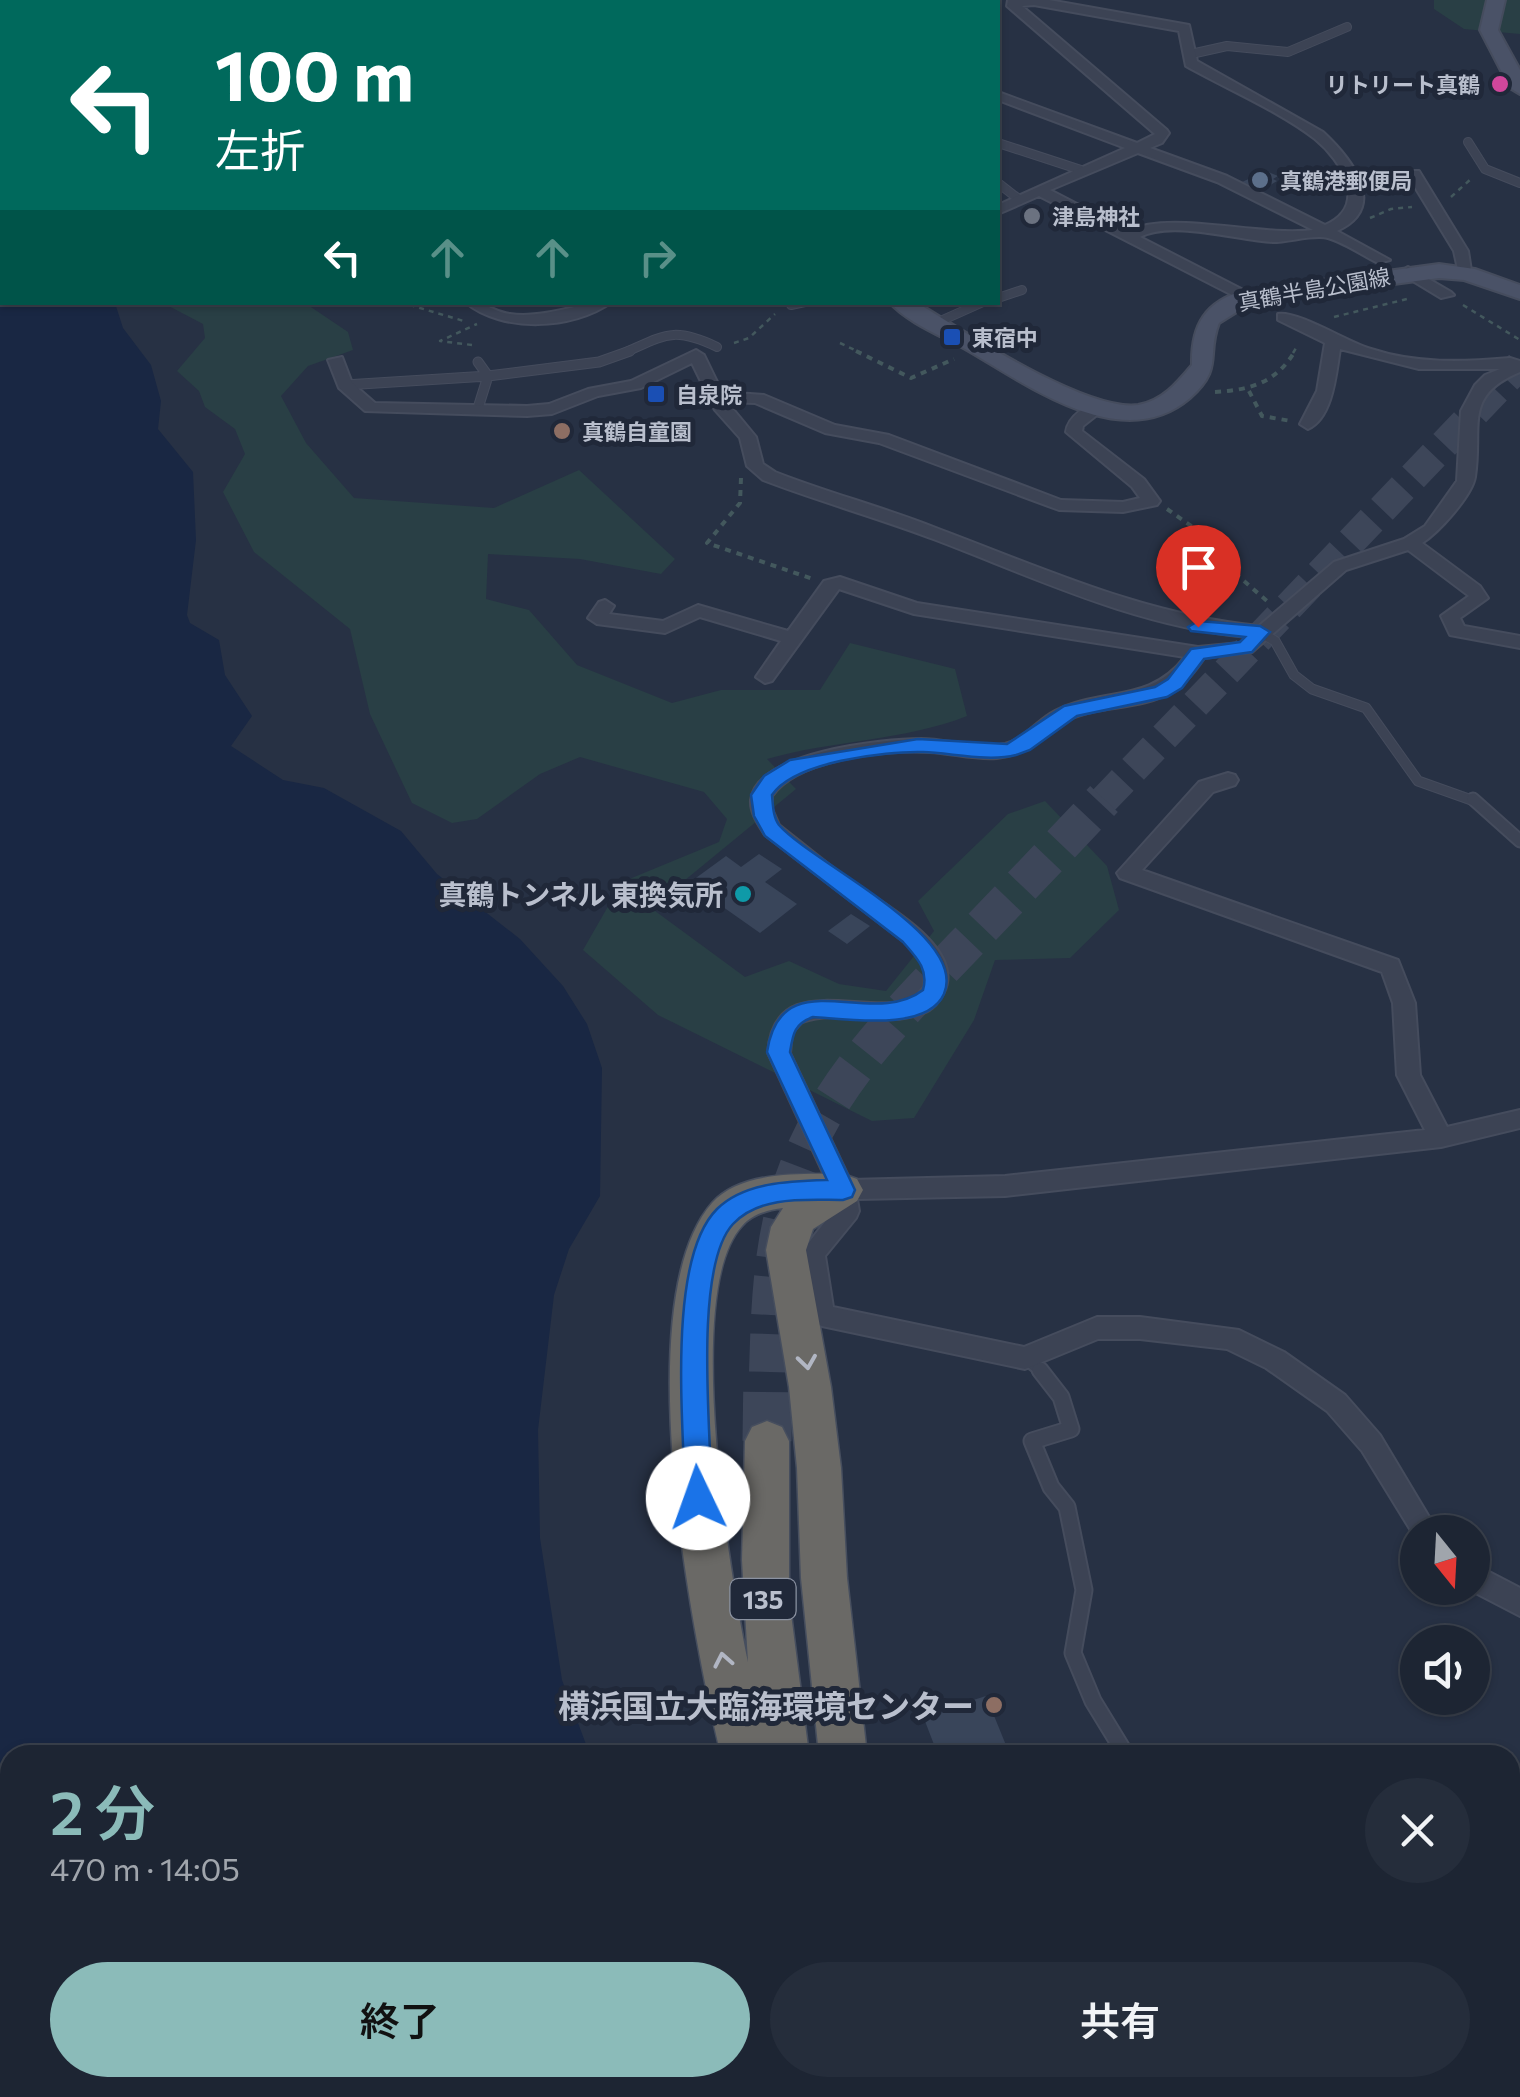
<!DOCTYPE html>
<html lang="ja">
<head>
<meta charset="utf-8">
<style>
	:root { --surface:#1d2533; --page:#252d3b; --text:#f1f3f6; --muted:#a0a5ac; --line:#3b424e; --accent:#8bbbb9 }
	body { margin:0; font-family:Commissioner,"Noto Sans JP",sans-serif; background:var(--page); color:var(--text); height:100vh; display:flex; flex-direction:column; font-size:38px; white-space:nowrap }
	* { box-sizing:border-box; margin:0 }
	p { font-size:32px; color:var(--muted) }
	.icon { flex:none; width:55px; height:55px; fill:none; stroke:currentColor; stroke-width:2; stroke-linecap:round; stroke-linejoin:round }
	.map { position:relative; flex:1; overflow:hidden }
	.sheet { position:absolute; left:0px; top:1745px; width:1520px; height:352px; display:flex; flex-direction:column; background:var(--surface); border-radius:30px 30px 0 0; box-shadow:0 2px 8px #0004,0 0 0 2px var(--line) }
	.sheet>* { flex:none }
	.hud { position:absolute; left:0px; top:0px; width:1000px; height:305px; box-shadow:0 2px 8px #0004,0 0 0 2px var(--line); background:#00695c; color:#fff; overflow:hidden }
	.needle { width:65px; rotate:162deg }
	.tools { position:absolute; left:1400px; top:1515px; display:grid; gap:20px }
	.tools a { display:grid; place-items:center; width:90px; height:90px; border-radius:50%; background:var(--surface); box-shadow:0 2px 8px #0004,0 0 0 2px var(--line); font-size:50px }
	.pin { position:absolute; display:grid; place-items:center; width:85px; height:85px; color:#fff; margin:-102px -42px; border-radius:50% 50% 50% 0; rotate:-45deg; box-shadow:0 0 10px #0007 }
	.pin .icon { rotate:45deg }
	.me { position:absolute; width:110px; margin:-55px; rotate:357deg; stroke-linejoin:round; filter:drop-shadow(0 0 8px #0008) }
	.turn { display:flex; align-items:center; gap:35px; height:210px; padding:0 50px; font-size:45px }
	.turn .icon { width:130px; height:130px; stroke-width:2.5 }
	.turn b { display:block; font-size:70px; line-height:85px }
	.lanes { display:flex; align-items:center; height:95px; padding:0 50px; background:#0003; justify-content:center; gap:50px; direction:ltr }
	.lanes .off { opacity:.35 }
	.round { display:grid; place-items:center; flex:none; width:105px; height:105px; border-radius:52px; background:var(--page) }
	.headline { display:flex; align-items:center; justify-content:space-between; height:170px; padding:0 50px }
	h1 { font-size:60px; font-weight:600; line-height:75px; color:var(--accent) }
	.primary-button { display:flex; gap:20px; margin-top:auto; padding:20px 50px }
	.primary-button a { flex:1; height:115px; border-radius:60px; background:var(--accent); color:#111; font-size:40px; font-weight:600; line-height:115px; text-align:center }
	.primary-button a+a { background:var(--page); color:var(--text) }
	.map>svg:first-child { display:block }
	.green { fill:#293f45 }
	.water { fill:#192743 }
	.building { fill:#39455a }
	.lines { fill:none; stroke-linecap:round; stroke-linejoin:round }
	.trunk-tunnel-far2 { stroke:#3d4659; stroke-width:30; stroke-dasharray:30 15; stroke-linecap:butt }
	.trunk-tunnel-far1 { stroke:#3d4659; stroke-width:38; stroke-dasharray:38 19; stroke-linecap:butt }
	.trunk-tunnel { stroke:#3d4659; stroke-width:49; stroke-dasharray:49 24; stroke-linecap:butt }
	.service-far3-casing { stroke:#454c5d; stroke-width:10 }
	.service-far2-casing { stroke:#454c5d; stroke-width:11 }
	.service-far1-casing { stroke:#454c5d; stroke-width:15 }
	.service-casing { stroke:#454c5d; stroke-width:19 }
	.minor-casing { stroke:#454c5d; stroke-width:4 }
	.secondary-casing { stroke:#454c5d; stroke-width:4 }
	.trunk-casing { stroke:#464e5e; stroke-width:3 }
	.path-far1 { stroke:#43585d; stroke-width:2.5; stroke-dasharray:5 5; stroke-linecap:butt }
	.path { stroke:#43585d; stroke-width:4; stroke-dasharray:6 6; stroke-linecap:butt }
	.service-far3 { stroke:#3c4354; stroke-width:8 }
	.service-far2 { stroke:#3c4354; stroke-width:9 }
	.service-far1 { stroke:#3c4354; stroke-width:11 }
	.service { stroke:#3c4354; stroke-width:15 }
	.minor { fill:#3c4354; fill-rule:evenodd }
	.secondary { fill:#4a5267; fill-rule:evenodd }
	.trunk { fill:#6a6966; fill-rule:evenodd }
	.oneway { stroke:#b1b6c3 }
	.route { fill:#1a73e8; stroke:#114b97; stroke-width:2.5 }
	.hotel-dot { fill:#d1479c; stroke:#202839; stroke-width:4 }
	.service-dot { fill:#5c6f8a; stroke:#202839; stroke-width:4 }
	.worship-dot { fill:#6b7280; stroke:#202839; stroke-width:4 }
	.transit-dot { fill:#1a4fb4; stroke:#202839; stroke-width:4 }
	.education-dot { fill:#8d6e63; stroke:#202839; stroke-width:4 }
	.culture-dot { fill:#0f9aa8; stroke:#202839; stroke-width:4 }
	.labels { text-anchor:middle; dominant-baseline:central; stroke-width:10; stroke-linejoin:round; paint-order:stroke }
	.far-poi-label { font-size:22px; font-weight:bold; fill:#b9bfcd; stroke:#202839; text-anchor:start }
	.far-street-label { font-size:22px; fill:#b9bfcd; stroke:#202839 }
	.shield { fill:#202839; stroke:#8b92a1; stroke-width:2.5 }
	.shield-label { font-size:25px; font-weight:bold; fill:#b9bfcd }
	.poi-label { font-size:28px; font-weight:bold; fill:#b9bfcd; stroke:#202839; text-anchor:end }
	.near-poi-label { font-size:32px; font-weight:bold; fill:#b9bfcd; stroke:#202839; text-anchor:end }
</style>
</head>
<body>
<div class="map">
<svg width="1520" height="2097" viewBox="0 0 1520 2097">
	<rect width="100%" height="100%" fill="#273144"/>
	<!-- green -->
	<path class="green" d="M1434,0h86v34l-56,-5 -30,-20z
		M163,303h142l43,29 5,18 -45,16 -27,30 25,47 48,55 140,10 85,-38 96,89 -14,15 -81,-15 -92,-5 -2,45 43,11 48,55 95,38 49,-13h99l30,-47 105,26 12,47c-63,25 -134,24 -200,43l29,30 -145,119 94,69 44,-16 50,23 47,7 48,-60 -16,-30 90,-87 37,-13 62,65 12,44 -49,48 -75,2 -21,60 -60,98 -42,3 -214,-106 -75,-65 39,-68 97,-40 8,-23 -23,-27 -124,-35 -40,17 -63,45 -25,4 -40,-20 -42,-89 -20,-85 -96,-77 -31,-60 22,-38 -10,-25 -30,-22 -6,-16 -22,-20 28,-33 -2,-14z"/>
	<!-- water -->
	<path class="water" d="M0,290l2,12 113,1 8,25 28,37 10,36 -3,28 35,43 3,68 -9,75 3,8 29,17 6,35 27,41 -21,30 52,34 41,8 77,43 36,43 83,65 43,47 24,38 15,44 -2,128 -31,53 -15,46 -16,135 2,108 22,142 28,75h-580v333h773l4,9h-787z"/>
	<!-- building -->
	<path class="building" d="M1266,171l12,5 -5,3 4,2 -15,9 -20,-8z
		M759,854l23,15 -17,13 32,22 -37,29 -71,-50 37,-27 15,11z
		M851,914l19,12 -23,18 -19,-13z
		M986,1696l24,59h-72l-15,-39z
		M1209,2088h55l5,9h-56z"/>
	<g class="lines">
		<!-- trunk-tunnel-far2 -->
		<path class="trunk-tunnel-far2" d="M1102,802l418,-437"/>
		<!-- trunk-tunnel-far1 -->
		<path class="trunk-tunnel-far1" d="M768,1372c2,-69 4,-139 30,-204 33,-87 100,-153 163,-219 48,-50 96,-100 143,-150"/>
		<!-- trunk-tunnel -->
		<path class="trunk-tunnel" d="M767,1441l1,-71"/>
		<defs>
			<path id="service-far3" d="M1191,54l36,-8 61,6 59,-25
				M1468,142l17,27 35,14
				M998,143l83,27
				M998,183l22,17
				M998,298l24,-8
				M791,305l14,-3
				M936,323l47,-21
				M624,353c41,-18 49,-27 93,-6"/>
			<path id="service-far2" d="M478,362l10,14 -10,32
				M345,385l143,-9 111,-14 31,-11
				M1260,632l15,9 19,34 18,14 54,19 52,73 59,21"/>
			<path id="service-far1" d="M1473,799l47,42
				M1025,1358l18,14"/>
			<path id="service" d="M1040,1370l21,27 10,32 -39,12 19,46 16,20 17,83 -11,63 20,48 33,54
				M1510,1926l10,1"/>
			<path id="minor" d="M696,0h12v2h-12z
				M1008,0h41l140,25 8,36 126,71c28,26 67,75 14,99l53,29 -12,3c-16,-8 -33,-20 -50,-25 -14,-4 -38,4 -55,4 -36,-2 -102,-22 -133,-5l111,57v6l-5,2 -207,-106 -41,18v-9l127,-57 -127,-48v-8l139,51 18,-9 -148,-128zM1034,5l145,26 7,35c41,23 93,45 129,73 27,22 54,67 10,86l-98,-49 -77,-28 12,-5 7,-10 -2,-3 -145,-124zM1138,153l79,29 96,48c-53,7 -144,-20 -184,1l-79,-41z
				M1409,171h10l49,80 4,26 -13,-3 -5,-23 -47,-77z
				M1408,267l43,25 3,3 -13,3 -38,-23 -3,-3z
				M465,302c22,0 28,10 45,12 35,5 68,-12 102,-12 -39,28 -110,31 -147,0z
				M1278,314c21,-3 69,28 93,35 45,15 92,13 139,9l10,3v11c-58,24 -37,54 -45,105 -3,19 -37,56 -53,66l58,43 8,12 -28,20 4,8 56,10v12l-70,-13 -9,-19 28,-20 -61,-46 -62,20 -94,82 -48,6c-9,13 -18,25 -32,33 -30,20 -70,13 -102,28 -27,13 -41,36 -73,39 -23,2 -45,-5 -68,-6 -42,-3 -132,7 -157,44v13l7,16c24,19 48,39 73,57 28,20 114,65 92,110 -4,9 -12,18 -21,21 -40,16 -82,-5 -121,9l-10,11 -2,20 60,127 155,-4 420,-46 -28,-55 -4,-72 -11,-31 -262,-94 -3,-5 82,-91 29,-9 7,2 3,5 -3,5 -22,7 -71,78 256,90 17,43 5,72 27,52 73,-17v18l-79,19 -436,49 -148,3 2,12 -3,7 -31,38 8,51 191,40 73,-30h43l99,13 45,22 61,43 35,40 58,97h-20v10l-56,-91 -35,-40 -61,-43 -39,-19 -87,-10h-42l-73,30 -203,-43 -9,-3 -4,-8 -9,-61 35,-45 -4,-19 -63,-137c6,-85 95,-36 146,-54l10,-12 1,-12 -3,-13 -15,-18 -142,-109c-6,-10 -15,-22 -14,-35 5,-48 133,-61 170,-61 27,0 57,11 84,5 20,-5 32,-24 50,-33 48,-24 94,-7 130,-54l-271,-43 -75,-25 -67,92 -7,2 -9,-6 25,-36 -81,-24 -35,16 -68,-9 -9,-6 11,-16 6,-2 9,6 -5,8 54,7 35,-16 90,26 36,-50 16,-4 77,26 281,44 42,-4 7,-6c-111,-11 -209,-58 -311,-97 -57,-22 -116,-38 -173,-60l-16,-14 -7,-28 -25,-28 -23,-47 -51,25 -43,8 -46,18 -25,2 -162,-5 -26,-23 -11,-28 14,-3 10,26 23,20 152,3 22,-2 39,-15 43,-8 65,-31 8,5 18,37 42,3 71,30 54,10 172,65 62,2 17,-4 -8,-11 -66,-55c2,-15 21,-30 36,-27v6l-19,15 -1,5 62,48 16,22 -3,4 -34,7 -64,-2 -180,-67 -54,-10 -70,-30 -28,-1 29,35 7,27 12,8c53,21 108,35 161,56 107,40 208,87 323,98l75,-64 70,-23 21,-13 32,-45 4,-70 14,-26 10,-10 15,-6h-81l-79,-20c-4,24 -7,69 -32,80l-8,-5 17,-33 8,-48 -47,-23z
				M1472,1563l48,25v28l-54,-28h6z"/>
			<path id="secondary" d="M804,0h19l1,2h-18z
				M1487,0h18l-7,30 22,40v24l-10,-6 -30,-58z
				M1439,264l36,5 45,16v14l-56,-19 -25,-2 -188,25 -32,20c-13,33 5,45 -29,75 -68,58 -162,-13 -223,-48 -25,-14 -59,-27 -78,-48h27c47,29 170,110 222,103 24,-4 39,-22 54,-40 -1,-40 13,-64 54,-75z"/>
			<path id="trunk" d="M843,1174l14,5 6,11 -6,11 -44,28 -7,21 25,137 10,81 6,110 20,177h-48l-18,-177 -4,-110 -8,-81 -23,-137 5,-23 12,-19c-15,2 -31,6 -41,18 -60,65 -12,350 6,436l-6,-102 3,-119 7,-14 15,-6 15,6 7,14v157l20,157h-88c-29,-120 -94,-454 -9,-552 29,-33 92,-29 131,-29z
				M840,2088h128l4,9h-128z"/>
		</defs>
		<!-- service-far3 casing -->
		<use href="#service-far3" class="service-far3-casing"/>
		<!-- service-far2 casing -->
		<use href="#service-far2" class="service-far2-casing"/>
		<!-- service-far1 casing -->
		<use href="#service-far1" class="service-far1-casing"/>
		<!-- service casing -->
		<use href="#service" class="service-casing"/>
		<!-- minor casing -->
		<use href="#minor" class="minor-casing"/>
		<!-- secondary casing -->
		<use href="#secondary" class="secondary-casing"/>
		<!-- trunk casing -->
		<use href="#trunk" class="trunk-casing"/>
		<!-- path-far1 -->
		<path class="path-far1" d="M1451,197l21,-19
			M1370,218l21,-9 21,-2
			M400,302l67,20
			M1463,305l57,35
			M1334,317l77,-19
			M734,343l15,-5 26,-24
			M840,343l21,10
			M472,345l-32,-4 37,-17
			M1293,353l5,-8"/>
		<!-- path -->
		<path class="path" d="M856,351l55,27 43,-19
			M1249,391l13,25 29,5
			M1215,392c35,-2 61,-9 80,-41
			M741,478l-1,25 -33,40 106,36
			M1167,509l57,40 13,26 30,26"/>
		<!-- service-far3 -->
		<use href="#service-far3" class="service-far3"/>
		<!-- service-far2 -->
		<use href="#service-far2" class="service-far2"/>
		<!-- service-far1 -->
		<use href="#service-far1" class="service-far1"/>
		<!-- service -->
		<use href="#service" class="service"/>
		<!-- minor -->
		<use href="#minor" class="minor"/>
		<!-- secondary -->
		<use href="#secondary" class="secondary"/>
		<!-- trunk -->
		<use href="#trunk" class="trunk"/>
	</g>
	<!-- one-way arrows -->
	<defs><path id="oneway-chevron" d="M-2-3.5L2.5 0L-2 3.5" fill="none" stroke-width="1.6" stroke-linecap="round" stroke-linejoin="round" transform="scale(2.5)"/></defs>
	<g class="oneway">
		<use href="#oneway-chevron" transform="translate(807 1362) rotate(82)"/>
		<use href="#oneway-chevron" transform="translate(723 1660) rotate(-101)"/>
	</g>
	<!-- route -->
	<path class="route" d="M1198,621l62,5 10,6 -18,20 -48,7 -22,29 -15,9 -90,19 -47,34 -14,5c-28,7 -64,-2 -93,-3 -39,-1 -129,10 -151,43 1,10 1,22 7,30 33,38 190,110 165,169 -17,38 -97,25 -131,23 -19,7 -20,17 -23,35l65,138 -3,7 -9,3c-36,0 -83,-5 -110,24 -40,43 -22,213 -21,274l-4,8 -10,4 -9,-4 -4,-8c-1,-70 -19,-238 32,-289 27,-27 74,-28 110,-29l-60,-128c14,-93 104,-22 156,-62 6,-21 -7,-33 -20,-48l-138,-106 -11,-20 -3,-21 13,-19 26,-16 128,-21 89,5 57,-38 91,-19 13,-8 23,-30 49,-7 5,-5 -54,-6 -3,-4z"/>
	<!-- markers -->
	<circle class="hotel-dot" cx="1500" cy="84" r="10"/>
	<circle class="service-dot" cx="1260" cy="180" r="10"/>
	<circle class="worship-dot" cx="1032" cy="216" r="10"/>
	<g class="transit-dot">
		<rect x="942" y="327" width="20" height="20" rx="5"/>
		<rect x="646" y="384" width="20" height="20" rx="5"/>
	</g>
	<g class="education-dot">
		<circle cx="562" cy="431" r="10"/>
		<circle cx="994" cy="1705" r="10"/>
	</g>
	<circle class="culture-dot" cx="743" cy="894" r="10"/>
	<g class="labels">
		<!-- far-poi labels -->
		<g class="far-poi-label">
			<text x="1480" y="84" text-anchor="end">リトリート真鶴</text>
			<text x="1280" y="180">真鶴港郵便局</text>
			<text x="1052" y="216">津島神社</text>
			<text x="972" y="337">東宿中</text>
			<text x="676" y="394">自泉院</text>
			<text x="582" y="431">真鶴自童園</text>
		</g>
		<!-- far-street labels -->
		<g class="far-street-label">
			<text transform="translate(1314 289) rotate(-10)">真鶴半島公園線</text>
		</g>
		<!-- shield labels -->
		<rect class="shield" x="730.5" y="1579" width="65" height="40" rx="8"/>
		<g class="shield-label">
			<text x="763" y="1599">135</text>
		</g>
		<!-- poi labels -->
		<g class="poi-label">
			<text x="723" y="894">真鶴トンネル 東換気所</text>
		</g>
		<!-- near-poi labels -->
		<g class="near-poi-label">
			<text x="974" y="1705">横浜国立大臨海環境センター</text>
		</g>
	</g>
</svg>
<div class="tools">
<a><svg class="needle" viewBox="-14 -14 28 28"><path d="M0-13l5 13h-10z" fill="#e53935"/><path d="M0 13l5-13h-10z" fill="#a0a5ac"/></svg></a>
<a><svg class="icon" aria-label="sound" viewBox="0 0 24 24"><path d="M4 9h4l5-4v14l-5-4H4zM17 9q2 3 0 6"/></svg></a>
</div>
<div class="pin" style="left:1198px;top:627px;background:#d93025"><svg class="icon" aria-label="arrive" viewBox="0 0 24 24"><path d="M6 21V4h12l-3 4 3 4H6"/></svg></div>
<svg class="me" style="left:698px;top:1498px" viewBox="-20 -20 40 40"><circle r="19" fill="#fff"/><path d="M0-13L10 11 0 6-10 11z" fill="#1a73e8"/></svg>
<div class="hud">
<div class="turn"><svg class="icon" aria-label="left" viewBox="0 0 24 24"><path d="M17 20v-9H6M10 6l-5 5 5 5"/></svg><div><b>100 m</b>左折</div></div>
<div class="lanes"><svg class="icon" aria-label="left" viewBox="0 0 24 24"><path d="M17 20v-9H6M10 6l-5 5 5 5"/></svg><svg class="icon off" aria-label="ahead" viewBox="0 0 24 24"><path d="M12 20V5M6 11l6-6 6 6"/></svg><svg class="icon off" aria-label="ahead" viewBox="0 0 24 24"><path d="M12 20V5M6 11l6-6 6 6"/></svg><svg class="icon off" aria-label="right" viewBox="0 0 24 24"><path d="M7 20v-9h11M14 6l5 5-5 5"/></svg></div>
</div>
<section class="sheet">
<div class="headline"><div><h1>2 分</h1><p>470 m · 14:05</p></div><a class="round"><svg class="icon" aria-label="close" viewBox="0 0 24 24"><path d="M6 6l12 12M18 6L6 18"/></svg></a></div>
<div class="primary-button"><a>終了</a><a>共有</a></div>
</section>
</div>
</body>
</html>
